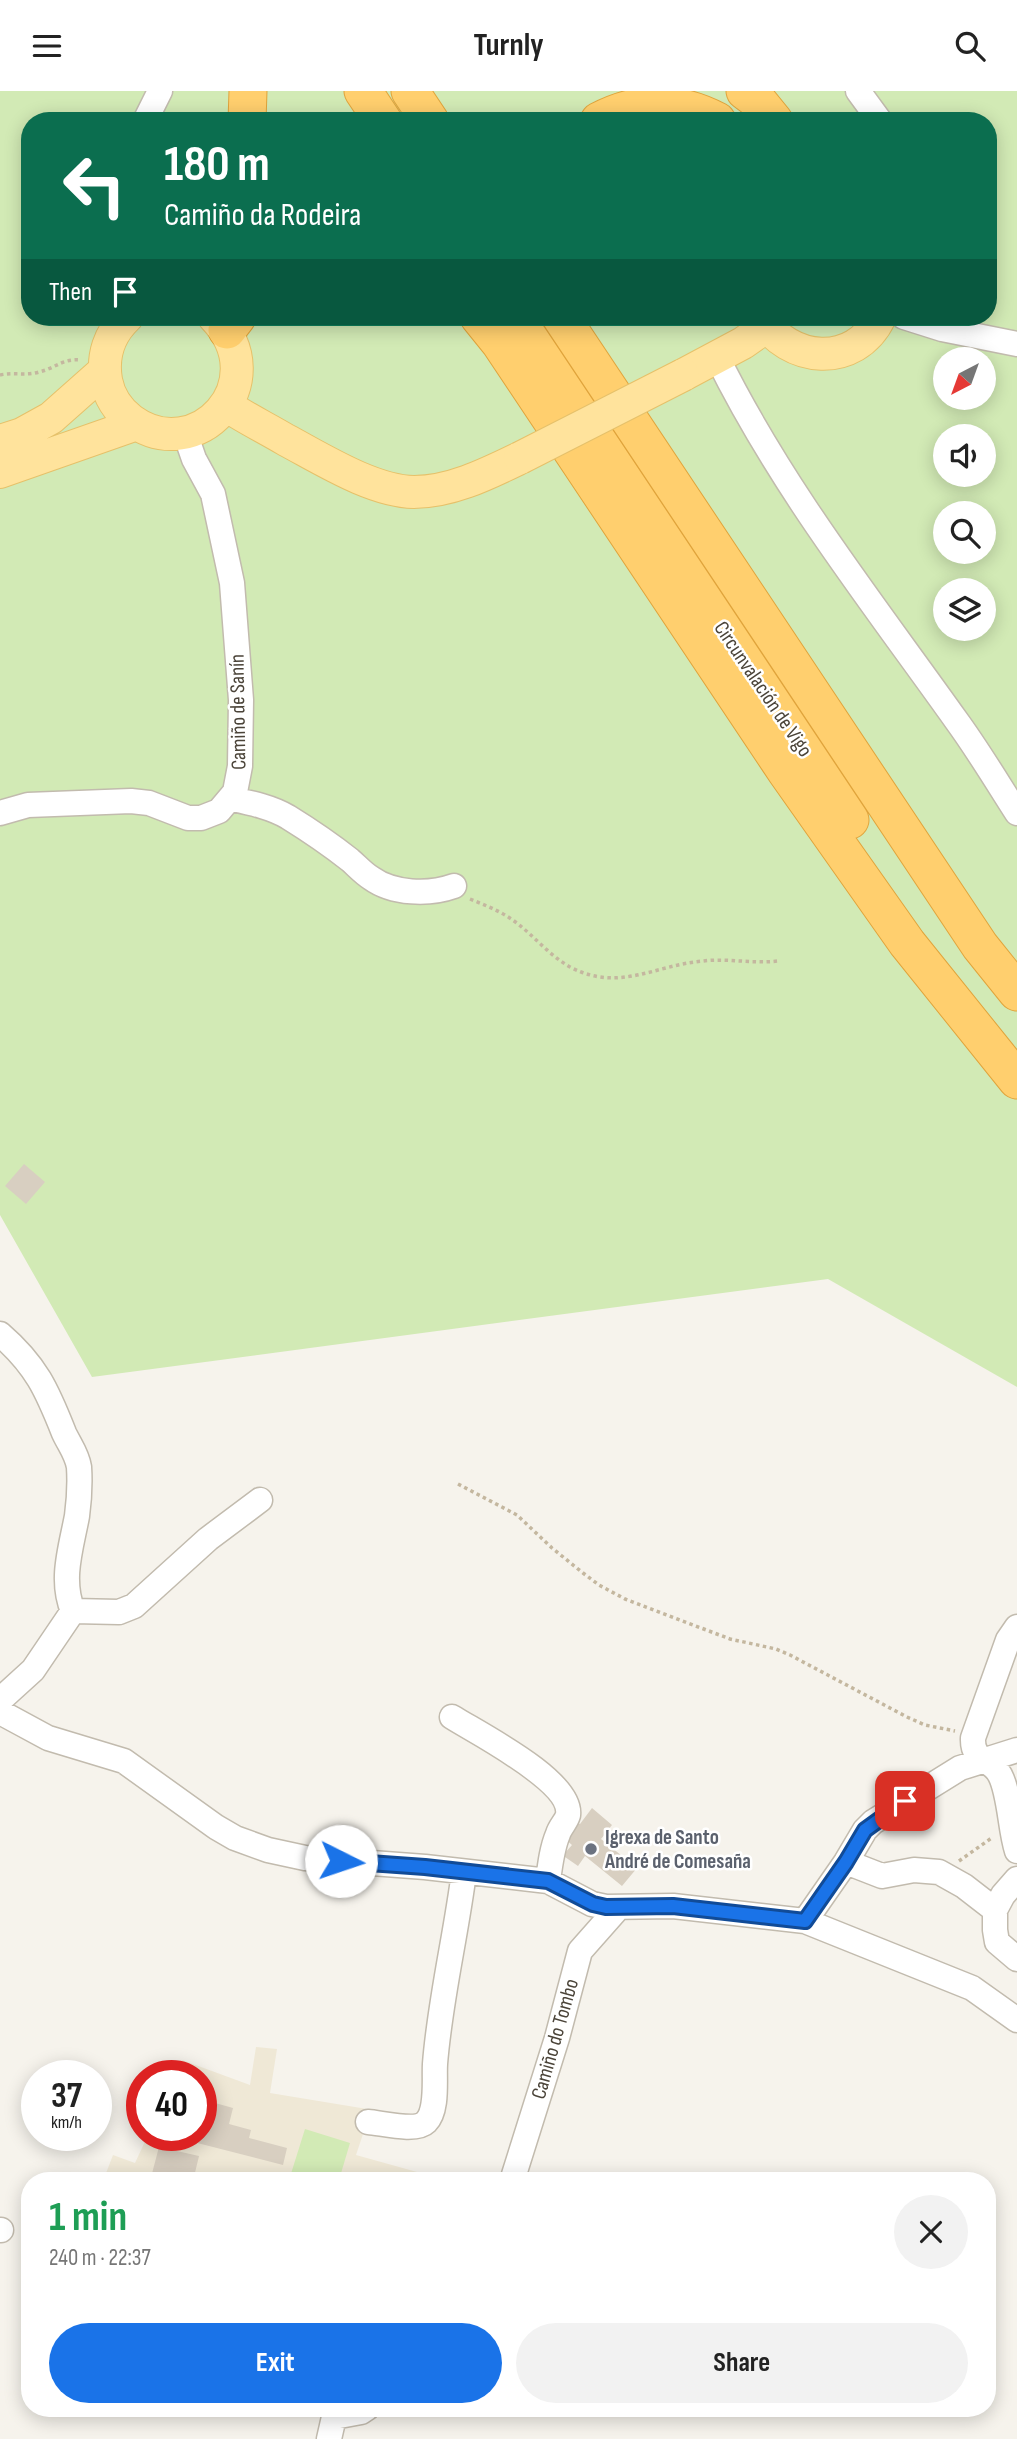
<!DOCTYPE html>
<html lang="en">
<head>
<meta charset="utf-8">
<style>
	:root { --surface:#fff; --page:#f2f2f2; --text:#222; --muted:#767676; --accent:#1a73e8 }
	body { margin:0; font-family:"Sofia Sans Condensed",sans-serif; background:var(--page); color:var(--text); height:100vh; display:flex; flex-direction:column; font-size:26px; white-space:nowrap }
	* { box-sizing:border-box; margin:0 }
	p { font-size:23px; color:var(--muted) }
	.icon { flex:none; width:38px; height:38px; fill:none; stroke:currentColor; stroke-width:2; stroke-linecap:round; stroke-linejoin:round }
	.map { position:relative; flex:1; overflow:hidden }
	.details { position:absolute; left:21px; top:2081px; width:975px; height:245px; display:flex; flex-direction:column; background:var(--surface); border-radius:28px; box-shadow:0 4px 18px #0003 }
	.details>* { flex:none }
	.top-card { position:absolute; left:21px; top:21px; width:976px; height:214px; border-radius:28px; box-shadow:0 4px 18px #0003; background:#0b6e4f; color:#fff; overflow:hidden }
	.needle { width:46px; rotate:221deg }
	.controls { position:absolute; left:933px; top:256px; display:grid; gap:14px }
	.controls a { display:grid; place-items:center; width:63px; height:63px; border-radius:50%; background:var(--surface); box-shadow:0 4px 18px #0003; font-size:35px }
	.speed { position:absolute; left:21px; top:1969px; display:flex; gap:14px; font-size:35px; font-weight:700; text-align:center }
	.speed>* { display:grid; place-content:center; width:91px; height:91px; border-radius:50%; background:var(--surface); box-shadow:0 4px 18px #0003; line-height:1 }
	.speed small { font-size:18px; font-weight:400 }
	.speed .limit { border:10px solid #d22; background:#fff; color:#111 }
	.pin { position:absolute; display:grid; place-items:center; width:60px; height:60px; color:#fff; margin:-30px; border-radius:14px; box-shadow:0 4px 10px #0006 }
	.me { position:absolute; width:77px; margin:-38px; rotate:94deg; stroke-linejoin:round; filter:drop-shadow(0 0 5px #0008) }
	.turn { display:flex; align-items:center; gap:24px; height:147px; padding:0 28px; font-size:32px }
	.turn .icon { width:91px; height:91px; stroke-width:2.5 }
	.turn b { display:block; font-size:49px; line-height:60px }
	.then { display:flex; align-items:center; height:66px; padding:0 28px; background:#0003; gap:14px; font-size:26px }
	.round { display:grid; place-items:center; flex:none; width:74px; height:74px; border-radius:37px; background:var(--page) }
	.overview { display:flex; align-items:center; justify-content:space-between; height:119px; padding:0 28px }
	h1 { font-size:42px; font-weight:700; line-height:52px; color:#1e9e55 }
	.primary-button { display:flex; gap:14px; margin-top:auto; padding:14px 28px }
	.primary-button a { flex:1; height:80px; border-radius:42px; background:var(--accent); color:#fff; font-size:28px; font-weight:700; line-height:80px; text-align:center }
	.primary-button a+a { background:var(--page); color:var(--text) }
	header { display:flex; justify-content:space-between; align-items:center; height:91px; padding:0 28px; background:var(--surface); font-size:32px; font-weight:700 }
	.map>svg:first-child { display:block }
	.education { fill:#efe8d6 }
	.green { fill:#d2eab5; fill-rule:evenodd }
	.building { fill:#d8cfc1 }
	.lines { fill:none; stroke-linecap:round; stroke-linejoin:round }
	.minor-casing { stroke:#c2bbae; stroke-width:27 }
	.major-casing { stroke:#e6c16a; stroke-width:34 }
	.highway-casing { stroke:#e0a43c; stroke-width:39 }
	.path { stroke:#c4b79f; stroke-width:3.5; stroke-dasharray:3.5 3.5; stroke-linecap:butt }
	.minor { stroke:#fff; stroke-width:24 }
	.major { stroke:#ffe39c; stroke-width:32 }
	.highway { stroke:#ffcf6e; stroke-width:37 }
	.major-bridge-casing { stroke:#e6c16a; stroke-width:34; stroke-linecap:butt }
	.major-bridge { stroke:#ffe39c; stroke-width:32 }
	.route-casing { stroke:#114b97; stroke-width:18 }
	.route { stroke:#1a73e8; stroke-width:12 }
	.worship-dot { fill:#6b7280; stroke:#fff; stroke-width:2.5 }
	.labels { text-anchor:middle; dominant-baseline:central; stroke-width:5; stroke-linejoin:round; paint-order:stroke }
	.street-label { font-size:21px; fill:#4b4439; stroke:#fff }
	.worship-label { font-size:21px; font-weight:bold; fill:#5b616d; stroke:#fff; text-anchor:start }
</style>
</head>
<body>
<header><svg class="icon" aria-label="menu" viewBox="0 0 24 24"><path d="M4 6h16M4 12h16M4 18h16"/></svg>Turnly<svg class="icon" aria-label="search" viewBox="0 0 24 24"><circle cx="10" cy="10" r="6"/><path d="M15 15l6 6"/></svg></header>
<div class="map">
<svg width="1017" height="2348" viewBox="0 0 1017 2348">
	<rect width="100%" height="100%" fill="#f6f3ec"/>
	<!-- education -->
	<path class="education" d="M256,1956l21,2 -7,44 97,16 -2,19 -9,27 61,17 -10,9h-304l10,-26 22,8 13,-28h53v-60h-26l7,-15 68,25z"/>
	<!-- green -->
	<path class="green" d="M0,0h1017v1296l-189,-108 -736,98 -92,-162zM30,30h959v196h-959zM945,268h39v38h-39zM945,345h39v38h-39zM945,422h39v38h-39zM945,499h39v38h-39z
		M305,2038l45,14 -11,37h-50z"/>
	<!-- building -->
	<path class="building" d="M24,1073l21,18 -19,22 -21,-18z
		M592,1717l20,17 -11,14 36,29 -15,18 -37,-30 -7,10 -13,-9 -1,-3 8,-9 -8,-7 13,-16 3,2z
		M201,2008l32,9 -4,16 22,6 -2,8 38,10 -4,17 -113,-29 31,-1z
		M159,2056l40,9 -6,25h-43z"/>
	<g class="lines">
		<defs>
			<path id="minor" d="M858,0l22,30
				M145,30l15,-30
				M904,226l38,12 75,15
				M717,266c64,130 155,245 239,363 22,30 41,62 61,93
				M232,708c19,4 39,8 56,18 21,13 43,28 62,43 7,6 13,13 21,18 22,16 58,17 83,8
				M0,722l28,-8 103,-4 18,2 39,15h13l18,-7 16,-19 5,-26 1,-66 -9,-117 -19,-89 -19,-35 -9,-26
				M0,1243c36,31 47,56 64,99 5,11 13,21 15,34 1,15 0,34 -2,49 -6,32 -17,64 -4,95
				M1017,1536l-9,13 -35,98c-1,25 18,19 27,37 10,19 10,55 17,76
				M0,1609l33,-30 40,-59 46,1 15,-6 74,-67 52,-39
				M0,1621l48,26 76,23 92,66 19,11 33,12 37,8 120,9 123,14 44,23 14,3 67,-1 132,15 167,67 45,32
				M452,1626c25,16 121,64 116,98 -2,7 -8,12 -10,19 -6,14 -8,31 -10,47
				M846,1771l36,14 32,-6 25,2 25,14 31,24
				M1017,1788l-14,16 -8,15v20l2,12 20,17
				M805,1830l41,-59 19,-32 8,-8 87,-54 57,-18
				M368,2031c14,1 48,10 58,0 12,-12 8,-42 9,-58 5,-65 21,-128 29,-192
				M512,2090l45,-143 23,-87 38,-43
				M0,2139h1
				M329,2348l5,-22 27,-5 6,-4"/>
			<path id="major" d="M127,226c-18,17 -25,39 -21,63 3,16 12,30 25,40 65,48 146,-37 83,-103
				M761,226c27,46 94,52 119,0
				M683,284l60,-32 24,-17
				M226,314c19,13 40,23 60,35 36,19 86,51 128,52 37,0 73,-18 106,-34
				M0,350l22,-7 29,-16 53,-47
				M0,381l137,-48"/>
			<path id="highway" d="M363,0l20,30
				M410,0l20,30
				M745,0l12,9 17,21
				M247,30l1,-30
				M599,30c40,-21 78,-21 118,0
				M479,226l21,26 285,427 122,173 110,137
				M515,226l335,503
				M561,226l419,629 37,46
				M227,239l10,-13"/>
		</defs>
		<!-- minor casing -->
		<use href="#minor" class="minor-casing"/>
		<!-- major casing -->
		<use href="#major" class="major-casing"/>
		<!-- highway casing -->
		<use href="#highway" class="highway-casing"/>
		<!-- path -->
		<path class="path" d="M0,284c13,-3 27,1 39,-3 17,-4 24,-14 42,-12
			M470,808c17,7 33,13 48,25 18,14 33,33 54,44 48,24 83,-3 131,-7 25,-3 50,3 75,0
			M458,1393l59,31 35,33 31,25 16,12 26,14 105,40 46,10 14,6 117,62 18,8 30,6
			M959,1770l34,-24"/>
		<!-- minor -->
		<use href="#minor" class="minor"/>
		<!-- major -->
		<use href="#major" class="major"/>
		<!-- highway -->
		<use href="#highway" class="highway"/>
		<defs>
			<path id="major-bridge" d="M520,367l163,-83"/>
		</defs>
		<!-- major-bridge casing -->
		<use href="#major-bridge" class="major-bridge-casing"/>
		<!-- major-bridge -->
		<use href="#major-bridge" class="major-bridge"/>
	</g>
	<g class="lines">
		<defs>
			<path id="route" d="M341,1770l84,6 123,14 45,23 13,3 67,-1 132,15 41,-59 19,-32 40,-29"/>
		</defs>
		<!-- route casing -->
		<use href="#route" class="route-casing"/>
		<!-- route -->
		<use href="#route" class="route"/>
	</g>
	<!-- markers -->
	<circle class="worship-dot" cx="591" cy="1758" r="7"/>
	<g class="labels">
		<!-- street labels -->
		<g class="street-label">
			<text transform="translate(763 598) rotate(56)">Circunvalación de Vigo</text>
			<text transform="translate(238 621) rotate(-91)">Camiño de Sanín</text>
			<text transform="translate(555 1948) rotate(-74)">Camiño do Tombo</text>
		</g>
		<!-- worship labels -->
		<g class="worship-label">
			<text x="605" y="1746">Igrexa de Santo<tspan x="605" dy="24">André de Comesaña</tspan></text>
		</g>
	</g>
</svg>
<div class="controls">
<a><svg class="needle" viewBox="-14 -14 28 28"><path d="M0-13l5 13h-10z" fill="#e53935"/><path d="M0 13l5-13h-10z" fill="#767676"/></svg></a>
<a><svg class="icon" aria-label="sound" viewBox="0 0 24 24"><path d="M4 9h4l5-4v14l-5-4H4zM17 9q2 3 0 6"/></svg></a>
<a><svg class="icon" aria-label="search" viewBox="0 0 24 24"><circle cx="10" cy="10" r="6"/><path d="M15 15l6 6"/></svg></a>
<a><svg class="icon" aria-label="layers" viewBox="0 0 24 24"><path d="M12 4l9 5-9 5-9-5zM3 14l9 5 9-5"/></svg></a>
</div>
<div class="speed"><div>37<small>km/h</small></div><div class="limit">40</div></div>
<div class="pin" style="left:905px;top:1710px;background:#d93025"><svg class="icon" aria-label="arrive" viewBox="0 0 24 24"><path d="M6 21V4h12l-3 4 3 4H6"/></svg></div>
<svg class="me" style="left:341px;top:1770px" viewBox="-20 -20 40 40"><circle r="19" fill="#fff"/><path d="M0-13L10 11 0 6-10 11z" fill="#1a73e8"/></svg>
<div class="top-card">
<div class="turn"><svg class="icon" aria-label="left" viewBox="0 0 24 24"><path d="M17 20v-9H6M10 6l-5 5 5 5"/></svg><div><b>180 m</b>Camiño da Rodeira</div></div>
<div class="then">Then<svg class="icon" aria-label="arrive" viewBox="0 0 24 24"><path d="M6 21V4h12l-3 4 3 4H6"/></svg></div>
</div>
<section class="details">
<div class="overview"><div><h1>1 min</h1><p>240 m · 22:37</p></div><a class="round"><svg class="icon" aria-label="close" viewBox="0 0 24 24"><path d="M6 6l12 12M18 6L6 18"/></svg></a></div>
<div class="primary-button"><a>Exit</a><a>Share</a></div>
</section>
</div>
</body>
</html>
